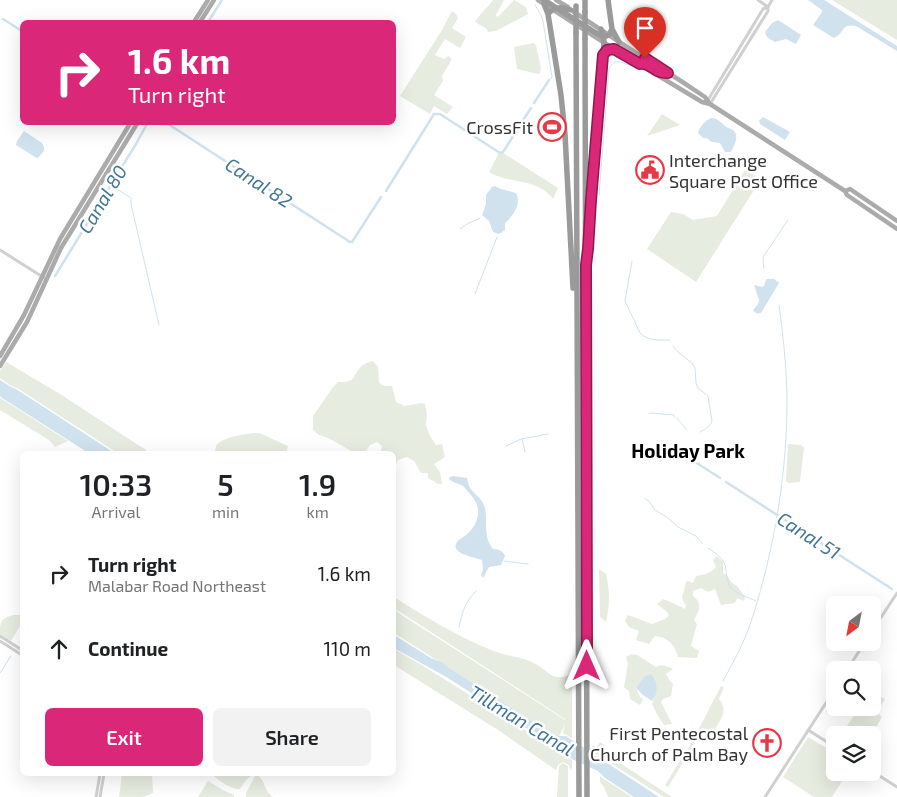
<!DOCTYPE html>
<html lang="en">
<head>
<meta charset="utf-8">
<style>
	:root { --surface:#fff; --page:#f2f2f2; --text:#202124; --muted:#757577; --accent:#db2777 }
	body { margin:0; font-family:"Exo 2",sans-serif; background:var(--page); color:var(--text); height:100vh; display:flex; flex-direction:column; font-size:19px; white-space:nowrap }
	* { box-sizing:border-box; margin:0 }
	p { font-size:16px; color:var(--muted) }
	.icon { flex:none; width:28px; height:28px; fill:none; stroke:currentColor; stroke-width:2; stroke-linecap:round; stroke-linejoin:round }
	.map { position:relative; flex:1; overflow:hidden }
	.sheet { position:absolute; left:20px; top:451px; width:376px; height:325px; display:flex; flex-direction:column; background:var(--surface); border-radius:8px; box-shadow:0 5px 20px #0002 }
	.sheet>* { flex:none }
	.top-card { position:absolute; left:20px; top:20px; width:376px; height:105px; border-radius:8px; box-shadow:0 5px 20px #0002; background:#db2777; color:#fff; overflow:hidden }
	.needle { width:32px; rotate:212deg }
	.tools { position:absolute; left:826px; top:596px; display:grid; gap:10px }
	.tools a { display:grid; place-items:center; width:55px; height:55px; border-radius:8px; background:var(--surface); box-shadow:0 5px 20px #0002; font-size:25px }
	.pin { position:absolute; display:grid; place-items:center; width:42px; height:42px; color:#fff; margin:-51px -21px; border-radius:50% 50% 50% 0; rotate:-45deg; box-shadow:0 0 5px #0007 }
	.pin .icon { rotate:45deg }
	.me { position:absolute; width:55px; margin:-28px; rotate:0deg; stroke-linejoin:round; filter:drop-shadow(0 0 4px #0008) }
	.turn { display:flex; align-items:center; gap:18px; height:105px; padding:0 25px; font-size:22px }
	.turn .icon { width:65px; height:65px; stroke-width:2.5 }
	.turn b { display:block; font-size:35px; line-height:42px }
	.eta { display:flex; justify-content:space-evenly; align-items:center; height:85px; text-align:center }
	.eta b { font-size:30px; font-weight:600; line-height:35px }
	.button { display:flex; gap:10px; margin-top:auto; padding:10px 25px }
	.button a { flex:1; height:58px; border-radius:8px; background:var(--accent); color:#fff; font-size:20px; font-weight:600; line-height:58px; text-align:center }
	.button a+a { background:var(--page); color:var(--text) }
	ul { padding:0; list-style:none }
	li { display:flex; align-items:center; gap:15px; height:75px; padding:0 25px }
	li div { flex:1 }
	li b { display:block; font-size:19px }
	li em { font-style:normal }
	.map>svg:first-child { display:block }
	.green { fill:#e6ecdf }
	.water { fill:#cfe2ee }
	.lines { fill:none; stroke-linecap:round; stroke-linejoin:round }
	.stream { stroke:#cfe2ee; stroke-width:1 }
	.canal { stroke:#cfe2ee; stroke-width:2.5 }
	.minor { stroke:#d0d0d0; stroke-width:3 }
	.major { stroke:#ababab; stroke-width:4.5 }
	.highway { stroke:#9a9a9a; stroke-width:5.5 }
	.highway-bridge { stroke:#9a9a9a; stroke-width:5.5 }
	.route-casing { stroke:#8e194d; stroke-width:12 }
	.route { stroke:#db2777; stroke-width:9 }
	.labels { text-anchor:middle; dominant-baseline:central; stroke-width:5; stroke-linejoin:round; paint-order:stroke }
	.poi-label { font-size:18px; fill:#333; stroke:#fff; text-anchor:end }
	.water-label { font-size:19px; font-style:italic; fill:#3f7597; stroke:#fff }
	.neighbourhood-label { font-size:19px; font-weight:bold; fill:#000; stroke:#fff }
</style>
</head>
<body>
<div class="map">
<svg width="897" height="797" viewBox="0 0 897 797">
	<rect width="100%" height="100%" fill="#fff"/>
	<!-- green -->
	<path class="green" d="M493,0h11l-8,15 2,2 16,-17 12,7 2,7 -32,17 -8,1 -1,-3 -12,-7c5,-9 13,-14 18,-22z
		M832,0h65v40z
		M452,11l4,3 2,4 -6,10 14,9 -6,11 -15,-9 -10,16 9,4 4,-3 4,3 -10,17 1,5 -9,14 19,12 -6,7 -13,-8 -4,8 -30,-18 42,-66z
		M534,43l2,2 5,23 -1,5 -2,1 -21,-5 -3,-22z
		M662,114l18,11 -33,11z
		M500,151l58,37 -5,11c-15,-21 -45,-15 -64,-27z
		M745,170l16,9 -65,103 -49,-33 24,-37 12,2 10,6 24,-4z
		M373,361l5,6 1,16 6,3h7l4,16 9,4 16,-3 4,1 2,11 -1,10 4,11 6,9 6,-1 3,13 -11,7 6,8 2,12h-4l-10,-6v-5h-7l-7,-12 -7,-4 -9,3 -4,8v-14h-14l2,-8 -5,-4 -7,3 -6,9h-7l-29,-16 -9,-3 -6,-5v-14l20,-29 5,-5h7l7,-2c7,-11 8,-16 21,-19z
		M6,362l54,32 92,60h-33l-102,-66 -6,-2 -11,-8v-7z
		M0,398l2,1 66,42 -13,6 -6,-7 -49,-30z
		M259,433l29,13 -2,8h-72c1,-1 2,-8 2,-8 5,-9 33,-13 43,-13z
		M788,444l13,1 3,3 -4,34 -11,1 -3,-2z
		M717,556l6,6v11l4,2 4,7 6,4 8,11 -1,4 -7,-3 -2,5 -14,2 -6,-16 -7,3 -7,-4 -8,3v5c10,7 6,15 1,24l3,4 -6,22 8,5 -2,7 -19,-1c-3,-12 -10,-20 -23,-21l-6,8 -13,-4 3,-9 -10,-4 -4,-6 3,-6 24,9 13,-5 4,-4 -2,-3 -10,-8 6,-5c8,3 15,6 22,10l1,-3 -4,-8 4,-16 2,-1 5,2 3,-7c8,-1 15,-3 20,-9l-3,-7z
		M599,569l7,5c4,18 4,30 0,48l-6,-5z
		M394,597c31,20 63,39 97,53 13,6 28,6 41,12 18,8 18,21 40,12v64l-9,-5 1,-4 1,-10 -171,-111z
		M394,610l171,110 -2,9 -4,7 -8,-3 -157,-100z
		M14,615h8v8l-11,18 -11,-7c0,-12 1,-16 14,-19z
		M394,649l31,18 127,80 7,7 13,6v10l-2,-2 -1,-3 -6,-3 -5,3 -2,5 -58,-40 -104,-65z
		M631,654l6,1 19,12c5,-3 11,-1 17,2l-7,5 3,6 4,4 -2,12 -8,3 -2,3 11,22 -8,1 -7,-11 -5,-10c4,-10 8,-22 -1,-30l-15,14 4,9 3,2 -3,6 -10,-6 -1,-8 -5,-4 4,-24 -2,-6z
		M721,686l3,1 -5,12c9,12 3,18 -4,30l2,6 -14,-5 -35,57 -3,-2 28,-45z
		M878,695l7,4 -8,13 5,5 -10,18h-31l18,-27h13l1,-6z
		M808,737l27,16v19l14,1 -5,5 -12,19h-18l-31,-20z
		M600,742l6,4 -3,6 69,45h-8l-71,-45 -1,-6 4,1z
		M563,763l5,3v31h-11l2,-31z
		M122,774h30l1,19 -10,4h-24z
		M212,774h41l-7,6 -6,9c-10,0 -21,-8 -28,-15z
		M256,774c11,7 6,15 17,23h-27v-4z
		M600,776l4,3 28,18h-24l-4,-10 -4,-5z
		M208,781l15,9 11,5v2h-36z"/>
	<!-- water -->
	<path class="water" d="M808,0h16l73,46v5l-41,-25c-15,-3 -11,7 -22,12l-21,-13 9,-13v-2z
		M778,20l23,15 -5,9 -10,-5 -11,3c-5,-3 -9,-4 -10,-10l7,-9z
		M763,117l27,15 -5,8 -25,-16 -1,-3z
		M711,118c7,0 9,4 14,8 2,2 5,2 8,4 7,5 1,16 -2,22h-6l-5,-9 -8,-1 -6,-4h-3l-5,-5c1,-6 8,-13 13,-15z
		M24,131l18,12 2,4v4l-6,7 -3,-1 -19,-12 1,-4z
		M495,186l6,3 15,4c6,11 -3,23 -11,30v7l-6,4 -6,-2 -4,-11 -7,-6 4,-11v-9l6,-8z
		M767,279h7l5,4 -18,30c-4,1 -6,0 -8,-3l5,-6 1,-4 -5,-15 8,2 2,-1 2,-6z
		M0,380l11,7 5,2 100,65h-26l-88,-56 -2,-2z
		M453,476l14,2c1,3 1,6 2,8 3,7 12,11 15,19 5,14 -2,30 9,44 6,0 10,2 12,7l-4,9 -12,2 -6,11 -2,-3 2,-5 -1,-10c-6,-2 -21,-5 -25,-10 -3,-3 -1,-8 2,-10 2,-2 4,-3 6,-4 9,-7 16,-19 12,-31 -2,-6 -9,-14 -14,-19 -5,-3 -10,-3 -14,-7l1,-2z
		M394,635l37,23 12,5 6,5 102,65 8,3h7l93,61h-25l-29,-19 -7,-7 -33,-15 -17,-14 -100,-64 -54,-30z
		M651,674c8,7 7,20 1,27l-9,-6 -7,-7 9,-12z"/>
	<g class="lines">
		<!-- stream -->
		<path class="stream" d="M535,5l6,10 2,6 9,56 -3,3
			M110,186l2,1
			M117,189l14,9v6l28,121
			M599,195l10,-126c6,-13 13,-5 24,-3
			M460,229l7,-5 13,-6
			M632,261l-7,40 15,32c8,8 18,7 28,7l2,1
			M764,268l-1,-6v-5l25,-37
			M475,294l22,-57
			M673,346l5,6 14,11 3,5 1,15 2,5 10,8 4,25c-2,6 -7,8 -12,11
			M649,413l25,2 1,2
			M677,418l10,12
			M522,439l3,13
			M506,446l15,-7 27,-5
			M645,499l4,2 5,8 14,9 10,9 18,9 7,8
			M708,548c6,4 14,9 17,17 2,7 1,17 6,23 6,6 17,9 25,13
			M504,561l24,3
			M459,627c4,-17 5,-23 17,-36
			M20,642l2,-4
			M0,673l11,-17
			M723,681c11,-20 22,-40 29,-62 23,-72 36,-151 35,-227 -1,-29 -4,-58 -8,-87"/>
		<!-- canal -->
		<path class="canal" d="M3,19l19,12
			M208,22l14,-22
			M534,103l15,-23
			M165,122l185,120h2l29,-45
			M520,125l11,-17
			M386,191l48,-77h6l60,39 3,-1 14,-22
			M55,276l81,-132 12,-22
			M675,449l45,29
			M726,482l166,107"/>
		<!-- minor -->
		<path class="minor" d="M758,0l10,7
			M708,100l55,-91 5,-2
			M710,104l58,-93v-4l4,-7
			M0,250l46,29
			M872,631l25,-38
			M0,636l22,14
			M0,641l22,14
			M847,670l18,-28
			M808,730l27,17
			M872,771l25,16
			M96,797l4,-23
			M100,797l4,-23
			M765,797l70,-108"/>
		<!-- major -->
		<path class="major" d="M538,0l76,49 88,53 8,2 135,87 2,4 50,34
			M556,0l12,7
			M574,12l62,41 9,5 39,25 21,14 5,7
			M194,22l14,-22
			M200,22l14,-22
			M845,191l5,-2 47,32
			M0,356l24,-41 36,-76 71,-117
			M0,366l27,-44 34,-74 77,-126"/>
		<!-- highway -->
		<path class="highway" d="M544,0l52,33 8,4 5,-2 3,-6
			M608,0l4,29 7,13
			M544,4l4,10 13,81 4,39 8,154
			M585,12v-12
			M548,14c7,-8 14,-7 23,-4
			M576,33l3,764
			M585,39l2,758
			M603,55l4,-5 7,-1
			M589,241l15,-199 -1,-8 -2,-5"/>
		<!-- highway-bridge -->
		<path class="highway-bridge" d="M576,33v-27
			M585,39v-27"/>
	</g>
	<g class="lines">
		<defs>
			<path id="route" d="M587,666l-1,-401 2,-16 3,-49 12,-145 4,-5 7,-1 26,15c9,-2 12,6 20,8 1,1 7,1 8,1l-23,-15"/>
		</defs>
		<!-- route casing -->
		<use href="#route" class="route-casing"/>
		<!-- route -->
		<use href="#route" class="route"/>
	</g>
	<!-- icons -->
	<defs>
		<symbol id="stadium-ring" viewBox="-11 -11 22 22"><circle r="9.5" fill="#fff" stroke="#e63946" stroke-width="1.5"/><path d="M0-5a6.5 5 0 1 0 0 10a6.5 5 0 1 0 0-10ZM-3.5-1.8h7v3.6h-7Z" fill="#e63946"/></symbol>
		<symbol id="civic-ring" viewBox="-11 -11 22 22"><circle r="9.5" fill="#fff" stroke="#e63946" stroke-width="1.5"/><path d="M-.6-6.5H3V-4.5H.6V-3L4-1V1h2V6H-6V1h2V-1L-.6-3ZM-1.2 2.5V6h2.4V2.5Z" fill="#e63946"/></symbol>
		<symbol id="church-ring" viewBox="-11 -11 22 22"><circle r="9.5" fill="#fff" stroke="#e63946" stroke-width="1.5"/><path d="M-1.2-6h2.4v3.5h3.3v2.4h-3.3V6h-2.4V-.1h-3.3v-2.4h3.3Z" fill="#e63946"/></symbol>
	</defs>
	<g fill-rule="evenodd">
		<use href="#stadium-ring" x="536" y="111" width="32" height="32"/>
		<use href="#civic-ring" x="634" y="154" width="32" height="32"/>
		<use href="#church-ring" x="751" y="727" width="32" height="32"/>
	</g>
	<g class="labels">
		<!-- poi labels -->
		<g class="poi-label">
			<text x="533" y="127">CrossFit</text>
			<text x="669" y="160" text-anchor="start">Interchange<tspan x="669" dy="21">Square Post Office</tspan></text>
			<text x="748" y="733">First Pentecostal<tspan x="748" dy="21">Church of Palm Bay</tspan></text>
		</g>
		<!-- water labels -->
		<g class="water-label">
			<text transform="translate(259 182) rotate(33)">Canal 82</text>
			<text transform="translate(102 199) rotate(-59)">Canal 80</text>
			<text transform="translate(809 535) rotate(33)">Canal 51</text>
			<text transform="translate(522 720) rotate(31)">Tillman Canal</text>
		</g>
		<!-- neighbourhood labels -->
		<g class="neighbourhood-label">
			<text x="688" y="450">Holiday Park</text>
		</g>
	</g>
</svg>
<div class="tools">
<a><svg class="needle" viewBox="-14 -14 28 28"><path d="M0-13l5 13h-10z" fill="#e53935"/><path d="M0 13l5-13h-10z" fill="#757577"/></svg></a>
<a><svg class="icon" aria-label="search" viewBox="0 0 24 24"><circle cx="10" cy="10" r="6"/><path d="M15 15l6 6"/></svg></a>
<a><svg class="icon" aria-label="layers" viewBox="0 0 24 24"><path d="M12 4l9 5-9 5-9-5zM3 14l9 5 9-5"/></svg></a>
</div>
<div class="pin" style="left:645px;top:58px;background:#d93025"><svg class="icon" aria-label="arrive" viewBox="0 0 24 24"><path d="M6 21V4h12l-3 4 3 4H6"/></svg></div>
<svg class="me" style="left:587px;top:666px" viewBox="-20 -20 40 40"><path d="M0-17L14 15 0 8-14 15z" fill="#db2777" stroke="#fff" stroke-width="4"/></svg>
<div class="top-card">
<div class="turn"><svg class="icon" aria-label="right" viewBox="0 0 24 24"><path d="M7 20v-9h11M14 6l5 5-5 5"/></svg><div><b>1.6 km</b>Turn right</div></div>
</div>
<section class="sheet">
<div class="eta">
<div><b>10:33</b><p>Arrival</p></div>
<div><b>5</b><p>min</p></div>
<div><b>1.9</b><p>km</p></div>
</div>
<ul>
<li><svg class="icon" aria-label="right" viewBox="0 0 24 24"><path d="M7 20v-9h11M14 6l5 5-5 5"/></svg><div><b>Turn right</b><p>Malabar Road Northeast</p></div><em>1.6 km</em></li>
<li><svg class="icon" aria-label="ahead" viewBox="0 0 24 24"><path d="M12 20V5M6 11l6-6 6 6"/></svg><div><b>Continue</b></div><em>110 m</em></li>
</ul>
<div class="button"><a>Exit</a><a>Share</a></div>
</section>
</div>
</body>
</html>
